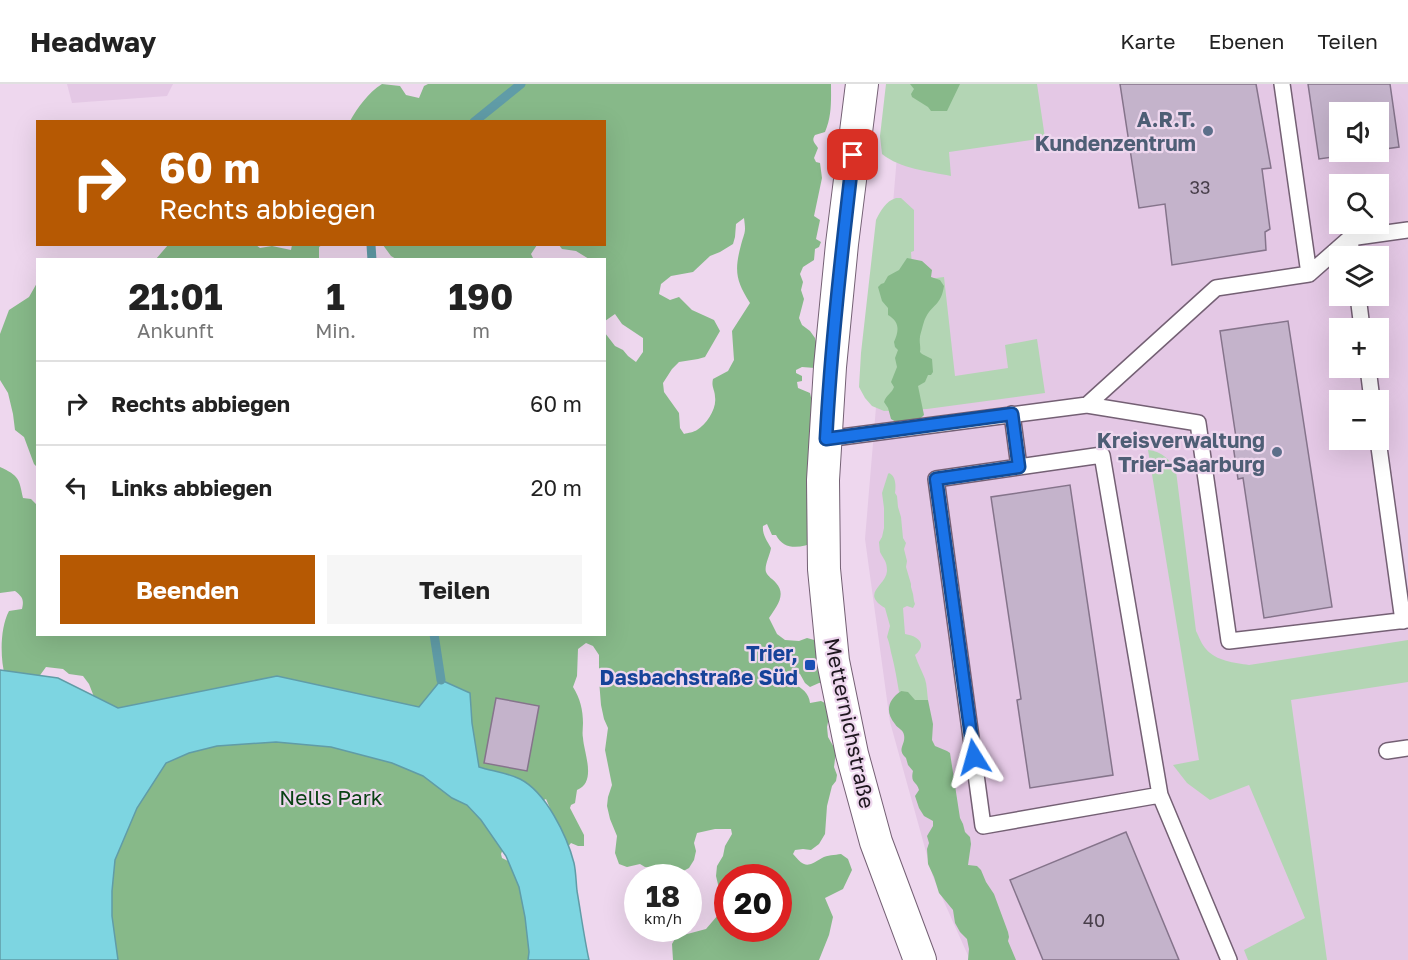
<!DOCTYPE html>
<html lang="de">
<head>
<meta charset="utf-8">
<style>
	:root { --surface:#fff; --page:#f6f6f6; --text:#222; --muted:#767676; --line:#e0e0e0; --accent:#b65903 }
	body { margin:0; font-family:"Golos Text",sans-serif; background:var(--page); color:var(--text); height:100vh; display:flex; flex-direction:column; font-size:22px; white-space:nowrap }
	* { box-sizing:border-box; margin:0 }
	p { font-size:20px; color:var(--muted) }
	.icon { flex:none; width:33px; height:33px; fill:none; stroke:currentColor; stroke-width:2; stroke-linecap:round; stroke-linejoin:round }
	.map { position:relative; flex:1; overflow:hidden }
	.drawer { position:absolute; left:36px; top:174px; width:570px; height:378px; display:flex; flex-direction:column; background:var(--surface); border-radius:0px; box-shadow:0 6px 24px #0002 }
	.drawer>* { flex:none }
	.banner { position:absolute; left:36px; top:36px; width:570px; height:126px; border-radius:0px; box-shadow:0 6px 24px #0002; background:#b65903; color:#fff; overflow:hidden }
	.tools { position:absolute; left:1329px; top:18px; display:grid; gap:12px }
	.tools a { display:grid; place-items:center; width:60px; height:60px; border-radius:0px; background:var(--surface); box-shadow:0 6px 24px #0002; font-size:30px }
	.speed { position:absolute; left:624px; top:780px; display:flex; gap:12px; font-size:30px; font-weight:700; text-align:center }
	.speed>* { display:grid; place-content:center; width:78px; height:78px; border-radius:50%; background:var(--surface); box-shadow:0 6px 24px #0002; line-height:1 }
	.speed small { font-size:15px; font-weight:400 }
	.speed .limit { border:9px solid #d22; background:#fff; color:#111 }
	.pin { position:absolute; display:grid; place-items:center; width:51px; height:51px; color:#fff; margin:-26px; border-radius:12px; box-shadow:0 3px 9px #0006 }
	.me { position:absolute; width:66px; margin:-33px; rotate:352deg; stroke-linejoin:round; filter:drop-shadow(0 0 4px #0008) }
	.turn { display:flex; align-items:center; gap:21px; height:126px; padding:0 24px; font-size:27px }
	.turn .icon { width:78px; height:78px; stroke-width:2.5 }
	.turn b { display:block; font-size:42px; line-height:51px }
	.eta { display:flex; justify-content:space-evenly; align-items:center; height:102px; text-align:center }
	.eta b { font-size:36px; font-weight:700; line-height:42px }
	.cta { display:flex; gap:12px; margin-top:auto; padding:12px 24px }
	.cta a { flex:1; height:69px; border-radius:0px; background:var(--accent); color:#fff; font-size:24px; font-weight:700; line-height:69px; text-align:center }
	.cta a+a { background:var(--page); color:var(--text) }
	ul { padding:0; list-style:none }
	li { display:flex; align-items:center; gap:18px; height:84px; padding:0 24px; border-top:2px solid var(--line) }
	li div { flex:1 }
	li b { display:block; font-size:22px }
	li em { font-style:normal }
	header { display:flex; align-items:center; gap:36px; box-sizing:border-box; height:84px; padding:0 30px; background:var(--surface); border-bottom:2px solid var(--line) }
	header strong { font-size:28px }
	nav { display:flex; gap:33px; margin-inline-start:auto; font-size:21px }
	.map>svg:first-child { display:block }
	.built { fill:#e4c8e5; fill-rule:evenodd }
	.green { fill:#b3d5b4 }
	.forest { fill:#87b989; fill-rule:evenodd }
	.water { fill:#7dd5e1; stroke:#609ca7; stroke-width:1.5 }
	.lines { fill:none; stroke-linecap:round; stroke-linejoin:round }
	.stream { stroke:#609ca7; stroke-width:9 }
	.building { fill:#c4b3cb; stroke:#85748b; stroke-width:1.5 }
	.lane-casing { stroke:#746074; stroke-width:18 }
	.street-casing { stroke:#746074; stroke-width:34 }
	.lane { stroke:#fff; stroke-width:15 }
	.street { stroke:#fff; stroke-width:32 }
	.route-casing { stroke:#114b97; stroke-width:15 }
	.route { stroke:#1a73e8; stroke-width:10 }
	.service-dot { fill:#5c6f8a; stroke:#eed7ee; stroke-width:2 }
	.transit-dot { fill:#1a4fb4; stroke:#eed7ee; stroke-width:2 }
	.labels { text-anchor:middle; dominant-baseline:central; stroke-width:4.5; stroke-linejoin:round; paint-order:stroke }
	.number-label { font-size:18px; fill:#483e4a }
	.service-label { font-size:21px; font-weight:bold; fill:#4e5e75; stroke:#eed7ee; text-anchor:end }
	.transit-label { font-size:21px; font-weight:bold; fill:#164399; stroke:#eed7ee; text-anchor:end }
	.street-label { font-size:21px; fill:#1e171f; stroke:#eed7ee }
	.park-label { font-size:21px; fill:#0a4214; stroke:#eed7ee }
</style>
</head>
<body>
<header>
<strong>Headway</strong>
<nav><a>Karte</a><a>Ebenen</a><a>Teilen</a></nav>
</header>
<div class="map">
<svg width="1408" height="876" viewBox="0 0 1408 876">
	<rect width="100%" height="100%" fill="#eed7ee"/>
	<!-- built -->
	<path class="built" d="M67,0h106l-6,12 -95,7z
		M903,0h505v876h-438l-37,-83 -43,-155 -25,-183zM1340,28h38v40h-38zM1340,100h38v40h-38zM1340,172h38v40h-38zM1340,244h38v40h-38zM1340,316h38v40h-38z"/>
	<!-- green -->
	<path class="green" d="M886,0h151l8,54 -96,14 2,24c-24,-5 -50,-7 -69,-22l-2,-18z
		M896,114h5l13,12v41l-3,1 2,29 31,-4 11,99 53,-8 -3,-23 32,-6 8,54 -118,16 -43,2 -12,-5 -7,-8 -6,-11 2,-34 15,-133c5,-10 10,-19 20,-22z
		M1148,366c14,1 22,10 28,21l20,160c3,6 6,14 10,18 10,12 29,14 43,16l159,-25v42l-117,18 36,260h-79l-4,-10 61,-32 -56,-133 -39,15 -23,-17 -14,-18 26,-5z
		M889,389c7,3 7,13 6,20l2,3 1,11 3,10 2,21 3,5 -2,6 3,12 -1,6 5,17v3l2,7 1,7 1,3 -2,4 -6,-2 -4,2 2,26c13,2 23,10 10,21 3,9 7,16 10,24 2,6 2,14 3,21l-13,1 -14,-10 -2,1c-2,-12 -4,-24 -7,-36 -2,-7 -2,-12 -5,-19l3,-11 -5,-18c-25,-15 1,-22 2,-37 0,-10 -3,-11 -7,-19 0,-1 -1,-9 -1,-10l3,-5 2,-9v-20l-2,-15 6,-19z"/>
	<!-- forest -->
	<path class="forest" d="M382,0l18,2 6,9 13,3 5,-12 4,-2h403c0,17 1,32 -6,48l-10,3c-4,6 0,8 3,13l-4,10 2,4 4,1 2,15 -8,38 6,4 -4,19 5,3 -2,5 -4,2 -1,11 -11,7 -3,7 3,8 -2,8 3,9 -5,19 3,7 8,6 5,7 2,8 -2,22 -13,-1 -6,3v3l6,3v5l-5,1 1,6 12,5 2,9 3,140c-14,6 -31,9 -39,-7h-4l-5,-11 -4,2c-1,8 4,15 8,22 -1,7 -7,18 -5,24 2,5 7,7 10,11 11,12 0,24 -7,35l8,16 8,6 14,1 8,-3 11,3 12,41 -11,1 -9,4 -5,-4 -5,-9 -2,-1 -2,8 -2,3c8,4 15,9 16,19l11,-2 4,2 4,4v10l-2,10 1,10 8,14 -2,16 3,8 -1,6 -4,5 -5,20 -2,28 -6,10 -8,6 -8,-1 -8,1 -2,4c12,14 14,13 29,4 5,-3 13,-3 19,-4l7,5 4,11 -9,19 -18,9 8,19 -4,18 -10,25h-146l-1,-16 4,-7 30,-8 12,-14 3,-18 -5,-21 1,-10 6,-10 2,-10 7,-12 -1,-5h-16l-18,4 -3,10 2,8 -2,9 -5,8 -13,7h-5l-14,-7 -12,-1 -5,-3 -13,3 -8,-3 -4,-11 2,-17 -7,-17 -3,-13 1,-9 4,-12 -7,-35 3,-22 -4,-9 -3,-14 -2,-25v-25l-6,-9 -7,-3 -8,6 -1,27 -4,11c7,11 10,23 10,36 0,5 -1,10 0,15 1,15 14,44 -6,52l-2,13 -4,2 -1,3 14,27v11h-6l-7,-3 -4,5 -21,-49 -2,1 -1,6 -40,43 -2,5 1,4 8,4 49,98h-460l-3,-258 -7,-18 -6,-8 -14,-2 -6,-5 -17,-2 -8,11 -33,-2c-5,-18 -5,-48 4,-65l13,-2c2,-9 1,-12 -7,-18l-15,2v-126c19,9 19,11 23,31l8,1 6,6 1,129h566l1,-301 10,13 8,4 5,6 8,6 7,-10v-14l-21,-14 -7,-10 -10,7 -1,-61 -15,-1 -13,-8 -14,-2 -3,-4 45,-1v-122l-254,-1c8,-14 18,-28 32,-37zM744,134c2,15 1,13 -3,27 -7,26 -5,36 9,58l-18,28 2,29 -6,11 -15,8c-2,8 2,11 2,18 2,11 -8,27 -18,33 -3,2 -9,3 -13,4l-4,-6 -1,-15 -15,-21 -1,-9 9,-14 7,-7 19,-3 7,-2 15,-26 -6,-11 -22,-10 -13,-13 -9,3 -11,-6 2,-10 10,-8 22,-4 17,-16 10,-4 13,-8 2,-7 1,-13zM728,794h50v50h-50z
		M910,0h50l-13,27h-16l-3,-4 -16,-10 -1,-3 3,-5z
		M256,161l4,3 12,-2 19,4 1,-5h30l-3,2v12h-163l12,-14z
		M383,161h154l-6,9 3,6 -138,-1 -5,-3z
		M907,174l15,3 10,9 -1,7 9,3 4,6c-3,20 -12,18 -19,33 -1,2 -5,17 -5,18 -1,6 1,9 0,15l2,2 10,5 1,13 -2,3h-3l-3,7 -7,4 6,29c-3,4 -8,4 -11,9l-17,-2 -5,-3 -3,-11 -4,-6c2,-7 8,-9 10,-15l-3,-5 6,-15 -2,-9 3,-8 -3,-3 -1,-5c5,-11 6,-20 -6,-27v-7l-6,-7 -4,-14 3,-3 3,-1 4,-7 11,-6z
		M37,199v184l-3,-3 -10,-27 -9,-7 -2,-16 -5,-21 -8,-13v-46l9,-24 20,-13z
		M901,607l7,1 7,8h13l5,24 -1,16 3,6 12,5 3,2 10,65 3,6 2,8 5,5 1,7 -3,21 9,1 4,4 5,12 8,12 14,38 1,5 -1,4 8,19h-48l1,-11 -2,-10 -7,-7 -5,-9 -2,-13 -14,-17 -5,-16 -6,-13 -1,-15 2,-6 -2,-7 6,-10v-5l-9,-5 -5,-8 -4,-12 4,-6c-2,-9 -9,-6 -6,-19l-5,-6 -2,-7c-10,-9 0,-13 -2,-23 -1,-6 -6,-6 -9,-11 -11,-13 -6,-25 6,-33z"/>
	<!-- water -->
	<path class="water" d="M0,586l58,8 60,30 159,-32 142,31 22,-27 29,13 2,30 7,44c13,4 29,6 41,12 26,13 47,57 54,84 2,9 2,19 3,28 4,23 7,46 12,69h-61l1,-8 -4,-35 -6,-30 -13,-31 -25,-36 -14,-15 -15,-7 -29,-22 -31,-13 -61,-16 -55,-5 -59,4 -28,7 -23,10 -29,45 -22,52 -3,31v25l6,44h-118z"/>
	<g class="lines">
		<!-- stream -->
		<path class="stream" d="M474,38l47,-38
			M371,161l1,15
			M434,550l7,46"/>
	</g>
	<!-- building -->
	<path class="building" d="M1120,0h136l15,84 -9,1 8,60 -5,3 1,18 -94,15 -7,-61 -26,4z
		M1308,0h82l9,63 -21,3v-38h-38v40h28l-49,7z
		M1288,237l44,286 -68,11 -21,-140 -5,1 -5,-34 4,-1 -17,-113z
		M1070,401l43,290 -83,13 -13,-88 4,-1 -30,-202z
		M496,614l43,8 -12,65 -43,-8z
		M1126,748l53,128h-136l-33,-80z"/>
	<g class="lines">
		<defs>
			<path id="lane" d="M1350,154l58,-8
				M1309,190l41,-36 2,18
				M1358,212l4,32
				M1368,284l4,32
				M1087,321l129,-117 93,-14 -27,-190
				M1012,330l7,53
				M826,355l261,-34 111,18 31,218 179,-21
				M1378,356l25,181
				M1387,667l21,-3
				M1160,711l-177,31 -47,-347 166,-24 58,340 69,165"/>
			<path id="street" d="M862,0l-20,160 -12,123 -7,113 1,89 9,92 19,93 24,88 44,118"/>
		</defs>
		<!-- lane casing -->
		<use href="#lane" class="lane-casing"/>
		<!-- street casing -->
		<use href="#street" class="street-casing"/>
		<!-- lane -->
		<use href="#lane" class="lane"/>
		<!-- street -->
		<use href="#street" class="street"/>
	</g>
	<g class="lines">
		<defs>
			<path id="route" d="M853,71c-11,95 -22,189 -27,284l186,-25 7,53 -83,12 38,278"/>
		</defs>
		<!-- route casing -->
		<use href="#route" class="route-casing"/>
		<!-- route -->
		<use href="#route" class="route"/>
	</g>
	<!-- markers -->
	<g class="service-dot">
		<circle cx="1208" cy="47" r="6"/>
		<circle cx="1277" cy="368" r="6"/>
	</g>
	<rect class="transit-dot" x="804" y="575" width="12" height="12" rx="3"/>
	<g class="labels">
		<!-- number labels -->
		<g class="number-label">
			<text x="1200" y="103">33</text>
			<text x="1094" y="836">40</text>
		</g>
		<!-- service labels -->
		<g class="service-label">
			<text x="1196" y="35">A.R.T.<tspan x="1196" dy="24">Kundenzentrum</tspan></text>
			<text x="1265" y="356">Kreisverwaltung<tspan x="1265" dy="24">Trier-Saarburg</tspan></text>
		</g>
		<!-- transit labels -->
		<g class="transit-label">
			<text x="798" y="569">Trier,<tspan x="798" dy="24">Dasbachstraße Süd</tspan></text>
		</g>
		<!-- street labels -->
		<g class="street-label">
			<text transform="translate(850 639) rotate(78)">Metternichstraße</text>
		</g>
		<!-- park labels -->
		<g class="park-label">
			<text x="331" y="713">Nells Park</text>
		</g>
	</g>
</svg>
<div class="tools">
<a><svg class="icon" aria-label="sound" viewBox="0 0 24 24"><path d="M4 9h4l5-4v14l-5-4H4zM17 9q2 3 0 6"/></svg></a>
<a><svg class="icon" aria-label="search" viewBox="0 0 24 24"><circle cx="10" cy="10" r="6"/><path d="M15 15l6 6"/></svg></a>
<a><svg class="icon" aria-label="layers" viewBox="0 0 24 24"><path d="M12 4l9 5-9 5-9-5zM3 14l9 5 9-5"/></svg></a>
<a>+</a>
<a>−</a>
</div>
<div class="speed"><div>18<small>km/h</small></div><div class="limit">20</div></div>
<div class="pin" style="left:853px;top:71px;background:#d93025"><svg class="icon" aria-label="arrive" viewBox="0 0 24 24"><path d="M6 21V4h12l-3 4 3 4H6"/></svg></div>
<svg class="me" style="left:974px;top:673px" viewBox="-20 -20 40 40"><path d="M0-17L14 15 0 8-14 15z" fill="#1a73e8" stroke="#fff" stroke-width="4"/></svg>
<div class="banner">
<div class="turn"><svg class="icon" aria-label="right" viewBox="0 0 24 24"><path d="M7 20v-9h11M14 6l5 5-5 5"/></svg><div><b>60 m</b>Rechts abbiegen</div></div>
</div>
<section class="drawer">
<div class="eta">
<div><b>21:01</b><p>Ankunft</p></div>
<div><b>1</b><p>Min.</p></div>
<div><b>190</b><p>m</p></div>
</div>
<ul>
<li><svg class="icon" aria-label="right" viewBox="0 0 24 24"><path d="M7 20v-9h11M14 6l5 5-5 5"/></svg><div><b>Rechts abbiegen</b></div><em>60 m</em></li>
<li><svg class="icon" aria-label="left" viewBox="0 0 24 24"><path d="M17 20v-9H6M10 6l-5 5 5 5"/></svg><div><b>Links abbiegen</b></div><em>20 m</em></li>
</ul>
<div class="cta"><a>Beenden</a><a>Teilen</a></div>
</section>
</div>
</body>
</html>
